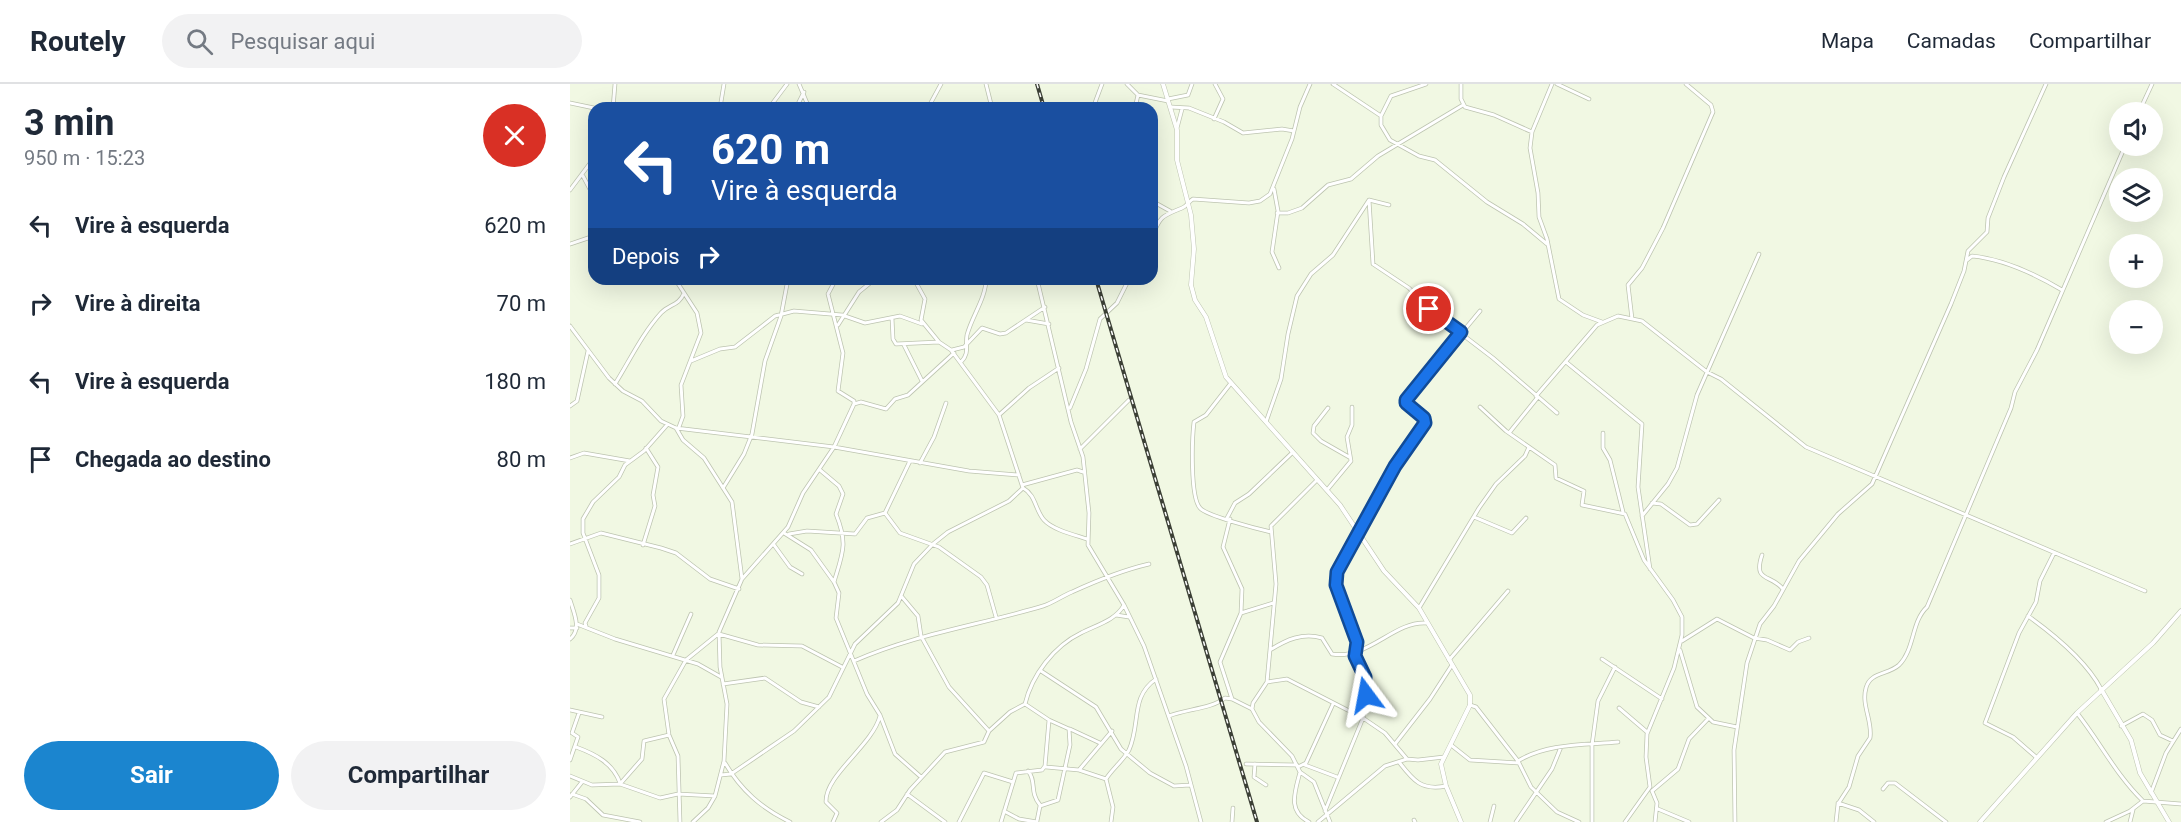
<!DOCTYPE html>
<html lang="pt">
<head>
<meta charset="utf-8">
<style>
	:root { --surface:#fff; --page:#f2f2f3; --text:#1f2937; --muted:#747a83; --line:#e0e1e3; --accent:#1b85cf }
	body { margin:0; font-family:Roboto,sans-serif; background:var(--page); color:var(--text); height:100vh; display:flex; flex-direction:column; font-size:22px; white-space:nowrap }
	* { box-sizing:border-box; margin:0 }
	p { font-size:20px; color:var(--muted) }
	.icon { flex:none; width:33px; height:33px; fill:none; stroke:currentColor; stroke-width:2; stroke-linecap:round; stroke-linejoin:round }
	.map { position:relative; flex:1; overflow:hidden }
	.side { display:flex; flex-direction:column; background:var(--surface); width:570px }
	.side>* { flex:none }
	.guide { position:absolute; left:18px; top:18px; width:570px; height:183px; border-radius:18px; box-shadow:0 6px 24px #0002; background:#1a4fa0; color:#fff; overflow:hidden }
	.tools { position:absolute; left:1539px; top:18px; display:grid; gap:12px }
	.tools a { display:grid; place-items:center; width:54px; height:54px; border-radius:50%; background:var(--surface); box-shadow:0 6px 24px #0002; font-size:30px }
	.pin { position:absolute; display:grid; place-items:center; width:51px; height:51px; color:#fff; margin:-26px; border:3px solid #fff; border-radius:50%; box-shadow:0 2px 6px #0007 }
	.me { position:absolute; width:66px; margin:-33px; rotate:347deg; stroke-linejoin:round; filter:drop-shadow(0 0 4px #0008) }
	.turn { display:flex; align-items:center; gap:21px; height:126px; padding:0 24px; font-size:27px }
	.turn .icon { width:78px; height:78px; stroke-width:2.5 }
	.turn b { display:block; font-size:42px; line-height:51px }
	.then { display:flex; align-items:center; height:57px; padding:0 24px; background:#0003; gap:12px; font-size:22px }
	.round { display:grid; place-items:center; flex:none; width:63px; height:63px; border-radius:32px; background:var(--page) }
	.head { display:flex; align-items:center; justify-content:space-between; height:102px; padding:0 24px }
	h1 { font-size:36px; font-weight:700; line-height:45px }
	.cta { display:flex; gap:12px; margin-top:auto; padding:12px 24px }
	.cta a { flex:1; height:69px; border-radius:36px; background:var(--accent); color:#fff; font-size:24px; font-weight:700; line-height:69px; text-align:center }
	.cta a+a { background:var(--page); color:var(--text) }
	ul { padding:0; list-style:none }
	li { display:flex; align-items:center; gap:18px; height:78px; padding:0 24px }
	li div { flex:1 }
	li b { display:block; font-size:22px }
	li em { font-style:normal }
	header { display:flex; align-items:center; gap:36px; box-sizing:border-box; height:84px; padding:0 30px; background:var(--surface); border-bottom:2px solid var(--line) }
	header strong { font-size:28px }
	nav { display:flex; gap:33px; margin-inline-start:auto; font-size:21px }
	.search { width:420px; height:54px; background:var(--page); display:flex; align-items:center; gap:15px; box-sizing:border-box; padding:0 21px; border-radius:33px; color:var(--muted); font-size:22px }
	main { display:flex; flex:1; min-height:0 }
	.map>svg:first-child { display:block }
	.lines { fill:none; stroke-linecap:round; stroke-linejoin:round }
	.street-casing { stroke:#bdc4b0; stroke-width:4.5 }
	.secondary-casing { stroke:#bdc4b0; stroke-width:5 }
	.street { stroke:#fff; stroke-width:3 }
	.secondary { stroke:#fff; stroke-width:4 }
	.rail-casing { stroke:#3c4036; stroke-width:4 }
	.rail { stroke:#fff; stroke-width:1.5; stroke-dasharray:4.5; stroke-linecap:butt }
	.route-casing { stroke:#114b97; stroke-width:15 }
	.route { stroke:#1a73e8; stroke-width:10 }
</style>
</head>
<body>
<header>
<strong>Routely</strong>
<div class="search"><svg class="icon" aria-label="search" viewBox="0 0 24 24"><circle cx="10" cy="10" r="6"/><path d="M15 15l6 6"/></svg>Pesquisar aqui</div>
<nav><a>Mapa</a><a>Camadas</a><a>Compartilhar</a></nav>
</header>
<main>
<section class="side">
<div class="head"><div><h1>3 min</h1><p>950 m · 15:23</p></div><a class="round" style="background:#d93025;color:#fff"><svg class="icon" aria-label="close" viewBox="0 0 24 24"><path d="M6 6l12 12M18 6L6 18"/></svg></a></div>
<ul>
<li><svg class="icon" aria-label="left" viewBox="0 0 24 24"><path d="M17 20v-9H6M10 6l-5 5 5 5"/></svg><div><b>Vire à esquerda</b></div><em>620 m</em></li>
<li><svg class="icon" aria-label="right" viewBox="0 0 24 24"><path d="M7 20v-9h11M14 6l5 5-5 5"/></svg><div><b>Vire à direita</b></div><em>70 m</em></li>
<li><svg class="icon" aria-label="left" viewBox="0 0 24 24"><path d="M17 20v-9H6M10 6l-5 5 5 5"/></svg><div><b>Vire à esquerda</b></div><em>180 m</em></li>
<li><svg class="icon" aria-label="arrive" viewBox="0 0 24 24"><path d="M6 21V4h12l-3 4 3 4H6"/></svg><div><b>Chegada ao destino</b></div><em>80 m</em></li>
</ul>
<div class="cta"><a>Sair</a><a>Compartilhar</a></div>
</section>
<div class="map">
<svg width="1611" height="738" viewBox="0 0 1611 738">
	<rect width="100%" height="100%" fill="#f1f8e3"/>
	<g class="lines">
		<defs>
			<path id="street" d="M229,0l8,19 7,5
				M416,0l6,24
				M557,0l11,11 30,6
				M763,0l48,32v9l9,15 29,16 16,4 52,42 36,22 24,20
				M891,0v15l4,8 29,8 38,17
				M982,0l-20,48 -2,16 8,45 1,24 8,22 12,60 24,16 19,7
				M987,0l32,15
				M598,15l20,-4 4,-11
				M0,19l24,5
				M601,23l18,1 35,14 19,11 39,-4 12,2
				M43,24l2,-24
				M150,24l4,-24
				M199,24l18,-24
				M226,24l8,-16
				M358,24l13,-24
				M523,24l9,-24
				M565,24l3,-13
				M1569,28l13,-28
				M811,32l10,-20 35,-12
				M644,35l9,-20 -8,-15
				M607,44l5,-19
				M13,92l11,21
				M704,105l4,22 -6,41 7,16
				M0,106l24,-32
				M799,116l4,64 36,24 20,21 64,49 64,55
				M582,117l18,10
				M707,129h11l14,-5 26,-23 23,-6 27,-23 85,-51
				M582,153c8,-21 10,-21 30,-29 5,-2 6,-6 11,-9l56,4 11,-2 10,-7 22,-55 8,-32 10,-23
				M0,160l24,-8
				M1397,176l5,-4c32,3 63,18 90,34
				M105,195l22,34 4,20 -20,52 2,31 -4,11
				M266,195l-8,15 15,59 -5,38 16,10v3
				M344,195l11,20 -4,21 18,22 12,8 48,65 24,73c13,7 12,22 21,32 9,10 31,15 43,19
				M467,195l34,143 12,35 6,56 -1,32 36,60 20,41 42,120 15,56
				M322,234l1,21 3,5 43,-2
				M1062,235l-4,-34 14,-17 21,-40 50,-116 -2,-7 -25,-21
				M456,236l23,4
				M268,241l21,-33 16,-13
				M0,242l39,52 14,13 19,10 19,20 15,7 158,19 135,24 50,4
				M334,261l18,36
				M382,266l12,-3 18,-19 18,6 6,-1 39,-26
				M121,277l29,-12 15,-2 40,-31 19,-5 48,4 23,8 35,-7 22,8
				M391,278c9,-9 4,-16 6,-27 5,-19 19,-37 19,-56
				M996,278l76,62 -4,63 12,82
				M661,299l-25,32 -12,7c-2,17 -4,75 6,86 7,8 58,21 71,24
				M45,300c15,-24 27,-50 46,-71 8,-9 18,-7 23,-20
				M966,312l61,-71 21,-9 24,5 65,51 14,7 85,68 339,144
				M284,320l7,-2 25,7 9,-10 13,-4 46,-42
				M0,322l7,-5 11,-50
				M910,323l26,24 49,34 1,13 28,13 -2,14 43,9 19,46 29,40 9,17v18l-8,33 -27,66 -1,23 4,30 -25,35
				M500,324l16,-39 14,-50 17,-16 12,-24
				M758,324l-14,18 -1,7 8,8 28,16
				M429,331l30,-27 30,-20
				M696,338l15,-43 7,-45 9,-38 14,-22 22,-19 36,-55 20,5
				M106,344l7,12 21,18 28,44 10,77
				M939,349l29,-36
				M1033,349v15l7,12 13,52
				M510,365l49,-49
				M0,374l14,-5 46,8
				M350,379l14,-26 12,-34
				M250,386l19,16 4,8 -7,20c12,30 7,38 -2,68
				M452,401l55,-15 6,2
				M153,404l21,-34 8,-20 13,-73 16,-45 7,-37
				M757,406l24,-29 -4,-24 5,-12v-18
				M1082,419l9,1 29,21 7,-1 22,-24
				M315,429l15,20 39,14 42,30 6,8 9,32
				M1072,432l26,-32 9,-16 20,-73 62,-141
				M904,433l38,16 14,-15
				M657,434l8,-15 14,-9 43,-41
				M660,435l-7,28 19,42 -1,24 -21,49 12,37 20,10
				M214,449l27,17 23,32 5,11 -3,25 31,76 13,21 15,39 26,23
				M219,450l18,-3 48,3 12,-16 18,-5 25,-52
				M0,460l31,-11 60,15 15,5 34,26 29,10
				M73,461l12,-39 -2,-11 5,-28 -12,-19
				M204,461l16,22 12,7
				M1192,471c-9,27 8,19 20,33
				M332,513l16,19 3,20 28,51 40,44 21,-19 15,-8c7,-29 29,-58 56,-71 15,-8 34,-12 43,-28
				M0,516c4,13 12,29 0,39
				M849,524l60,-100 17,-24 29,-28 4,-9
				M671,529l32,-10
				M546,531l13,2
				M1458,532c25,18 59,46 73,73
				M7,540l38,15 83,25 23,13
				M16,542l-1,-3 14,-25v-23l-16,-42v-14l10,-17 26,-25 6,-12 19,-14 23,-26
				M0,544h7
				M149,550l39,11 44,1 40,21
				M1112,557l35,-22 37,19 13,2 23,10 8,-8 11,-4
				M700,566c16,-10 33,-18 52,-12l10,16c36,6 62,-33 94,-31
				M1110,566l17,57 16,15 24,5
				M103,571l18,-41
				M1032,575l60,40
				M879,576l59,-69
				M284,577c61,-27 126,-36 189,-55 10,-3 19,-10 29,-14 24,-11 51,-22 77,-28
				M471,587l55,36 25,42 29,24 24,13 16,-1
				M697,598l9,-98 -5,-58 46,-46
				M153,600l42,-6 36,24 18,5
				M900,621l6,2 42,54 13,26 26,25 22,10
				M1049,624l28,24
				M0,626l32,7
				M1507,629c23,29 39,62 66,88
				M599,632c17,-7 42,-7 56,-18l7,1
				M1551,642l22,-12 9,6 8,15 13,6
				M500,645l30,14
				M825,660l35,-45 22,-34
				M881,661l19,15 49,3
				M6,663c19,7 37,16 44,36
				M1466,673l-23,-20 -28,-14 34,-90 17,-31 4,-21 14,-28
				M0,676l8,-23 -6,-4 7,-20
				M948,677c29,-18 67,-16 100,-19
				M829,678c14,18 22,29 47,24
				M155,679c16,27 36,45 65,59
				M676,680l51,1
				M685,680l-1,13 12,8
				M735,681l32,12
				M476,683l33,3 33,-39
				M728,683l8,-4 27,-59
				M509,686l27,9
				M458,687c9,10 1,21 12,34
				M730,688c-5,20 -13,39 9,50
				M151,691l10,-1 63,-43 35,-34 26,-53 43,-41 16,-39 19,-20 15,-12 61,-31 14,-13
				M0,692l22,9 28,-1 40,14 18,-4 37,2
				M50,700l22,-25 2,-18 25,-6
				M1313,705l5,-6h7l51,39
				M1082,707l26,-22 11,-30 19,-20
				M1082,707l5,12 -2,19
				M1581,709l15,-40 15,-24
				M2,710l14,5 17,16 37,7
				M337,710l38,28
				M0,713l12,-15
				M1268,719l21,7 15,12
				M470,722l18,-6 12,-55 -1,-16 -20,-9
				M1088,725l31,13
				M434,727l15,8 18,3
				M755,727l38,-93 4,-29 -2,-12 -10,-21 2,-14 -18,-47 -2,-23 58,-105 30,-44 -1,-5 -18,-18 74,-89
				M844,736l1,2
				M467,737l3,-15
				M110,738l-2,-66 -9,-21 -5,-36 22,-39 32,-26
				M123,738l15,-14 7,-12 9,-35 3,-57 -7,-37 -1,-35 23,-53 46,-52 15,-34 31,-46 20,-43
				M263,738l4,-9 -11,-11c-1,-27 46,-56 54,-86
				M311,738l16,-12 13,-20 35,-38 39,-10 5,-11
				M389,738l25,-49 29,9
				M431,738l15,-49 26,-3 3,-4 4,-46 -24,-16
				M541,738l2,-15 -7,-28c6,-10 17,-18 23,-29 12,-27 1,-53 27,-71
				M662,738l1,-14
				M748,738l67,-56 22,-7
				M760,738l-16,-40 -14,-10 -8,-16 -33,-34 -7,-13 1,-6 14,-21 20,-3 76,39 22,15 22,26 11,1 26,-3
				M920,738l4,-16
				M946,738l36,-53 9,-22
				M1022,738v-77l6,-44 17,-34
				M1165,738l-1,-72 13,-87 13,-39 14,-18 25,-45 39,-47 34,-30 79,-180 13,-33 4,-20 19,-19 1,-14 16,-41 42,-93
				M1266,738l2,-18 11,-17 9,-31 12,-18c3,-16 -9,-33 -4,-50 4,-16 22,-13 33,-23 16,-16 12,-43 28,-58l84,-199 4,-16 22,-42 88,-204
				M1536,738l24,-11 13,-10 38,3
				M1560,738l3,-12"/>
			<path id="secondary" d="M593,0l14,46v30l14,55 3,34 -3,36 4,15 11,17 20,60 114,128 44,66 35,37 51,87v10l-29,59 5,22 15,36
				M1531,605l30,51 9,33 29,49
				M1410,738l97,-109 76,-70 28,-32"/>
		</defs>
		<!-- street casing -->
		<use href="#street" class="street-casing"/>
		<!-- secondary casing -->
		<use href="#secondary" class="secondary-casing"/>
		<!-- street -->
		<use href="#street" class="street"/>
		<!-- secondary -->
		<use href="#secondary" class="secondary"/>
		<defs>
			<path id="rail" d="M467,0l7,24
				M526,195l161,543"/>
		</defs>
		<!-- rail casing -->
		<use href="#rail" class="rail-casing"/>
		<!-- rail -->
		<use href="#rail" class="rail"/>
	</g>
	<g class="lines">
		<defs>
			<path id="route" d="M796,611l-1,-18 -10,-21 2,-14 -21,-57 1,-13 58,-106 30,-43 -1,-5 -18,-15v-3l55,-68 -32,-23"/>
		</defs>
		<!-- route casing -->
		<use href="#route" class="route-casing"/>
		<!-- route -->
		<use href="#route" class="route"/>
	</g>
</svg>
<div class="tools">
<a><svg class="icon" aria-label="sound" viewBox="0 0 24 24"><path d="M4 9h4l5-4v14l-5-4H4zM17 9q2 3 0 6"/></svg></a>
<a><svg class="icon" aria-label="layers" viewBox="0 0 24 24"><path d="M12 4l9 5-9 5-9-5zM3 14l9 5 9-5"/></svg></a>
<a>+</a>
<a>−</a>
</div>
<div class="pin" style="left:859px;top:225px;background:#d93025"><svg class="icon" aria-label="arrive" viewBox="0 0 24 24"><path d="M6 21V4h12l-3 4 3 4H6"/></svg></div>
<svg class="me" style="left:796px;top:611px" viewBox="-20 -20 40 40"><path d="M0-17L14 15 0 8-14 15z" fill="#1a73e8" stroke="#fff" stroke-width="4"/></svg>
<div class="guide">
<div class="turn"><svg class="icon" aria-label="left" viewBox="0 0 24 24"><path d="M17 20v-9H6M10 6l-5 5 5 5"/></svg><div><b>620 m</b>Vire à esquerda</div></div>
<div class="then">Depois<svg class="icon" aria-label="right" viewBox="0 0 24 24"><path d="M7 20v-9h11M14 6l5 5-5 5"/></svg></div>
</div>
</div>
</main>
</body>
</html>
